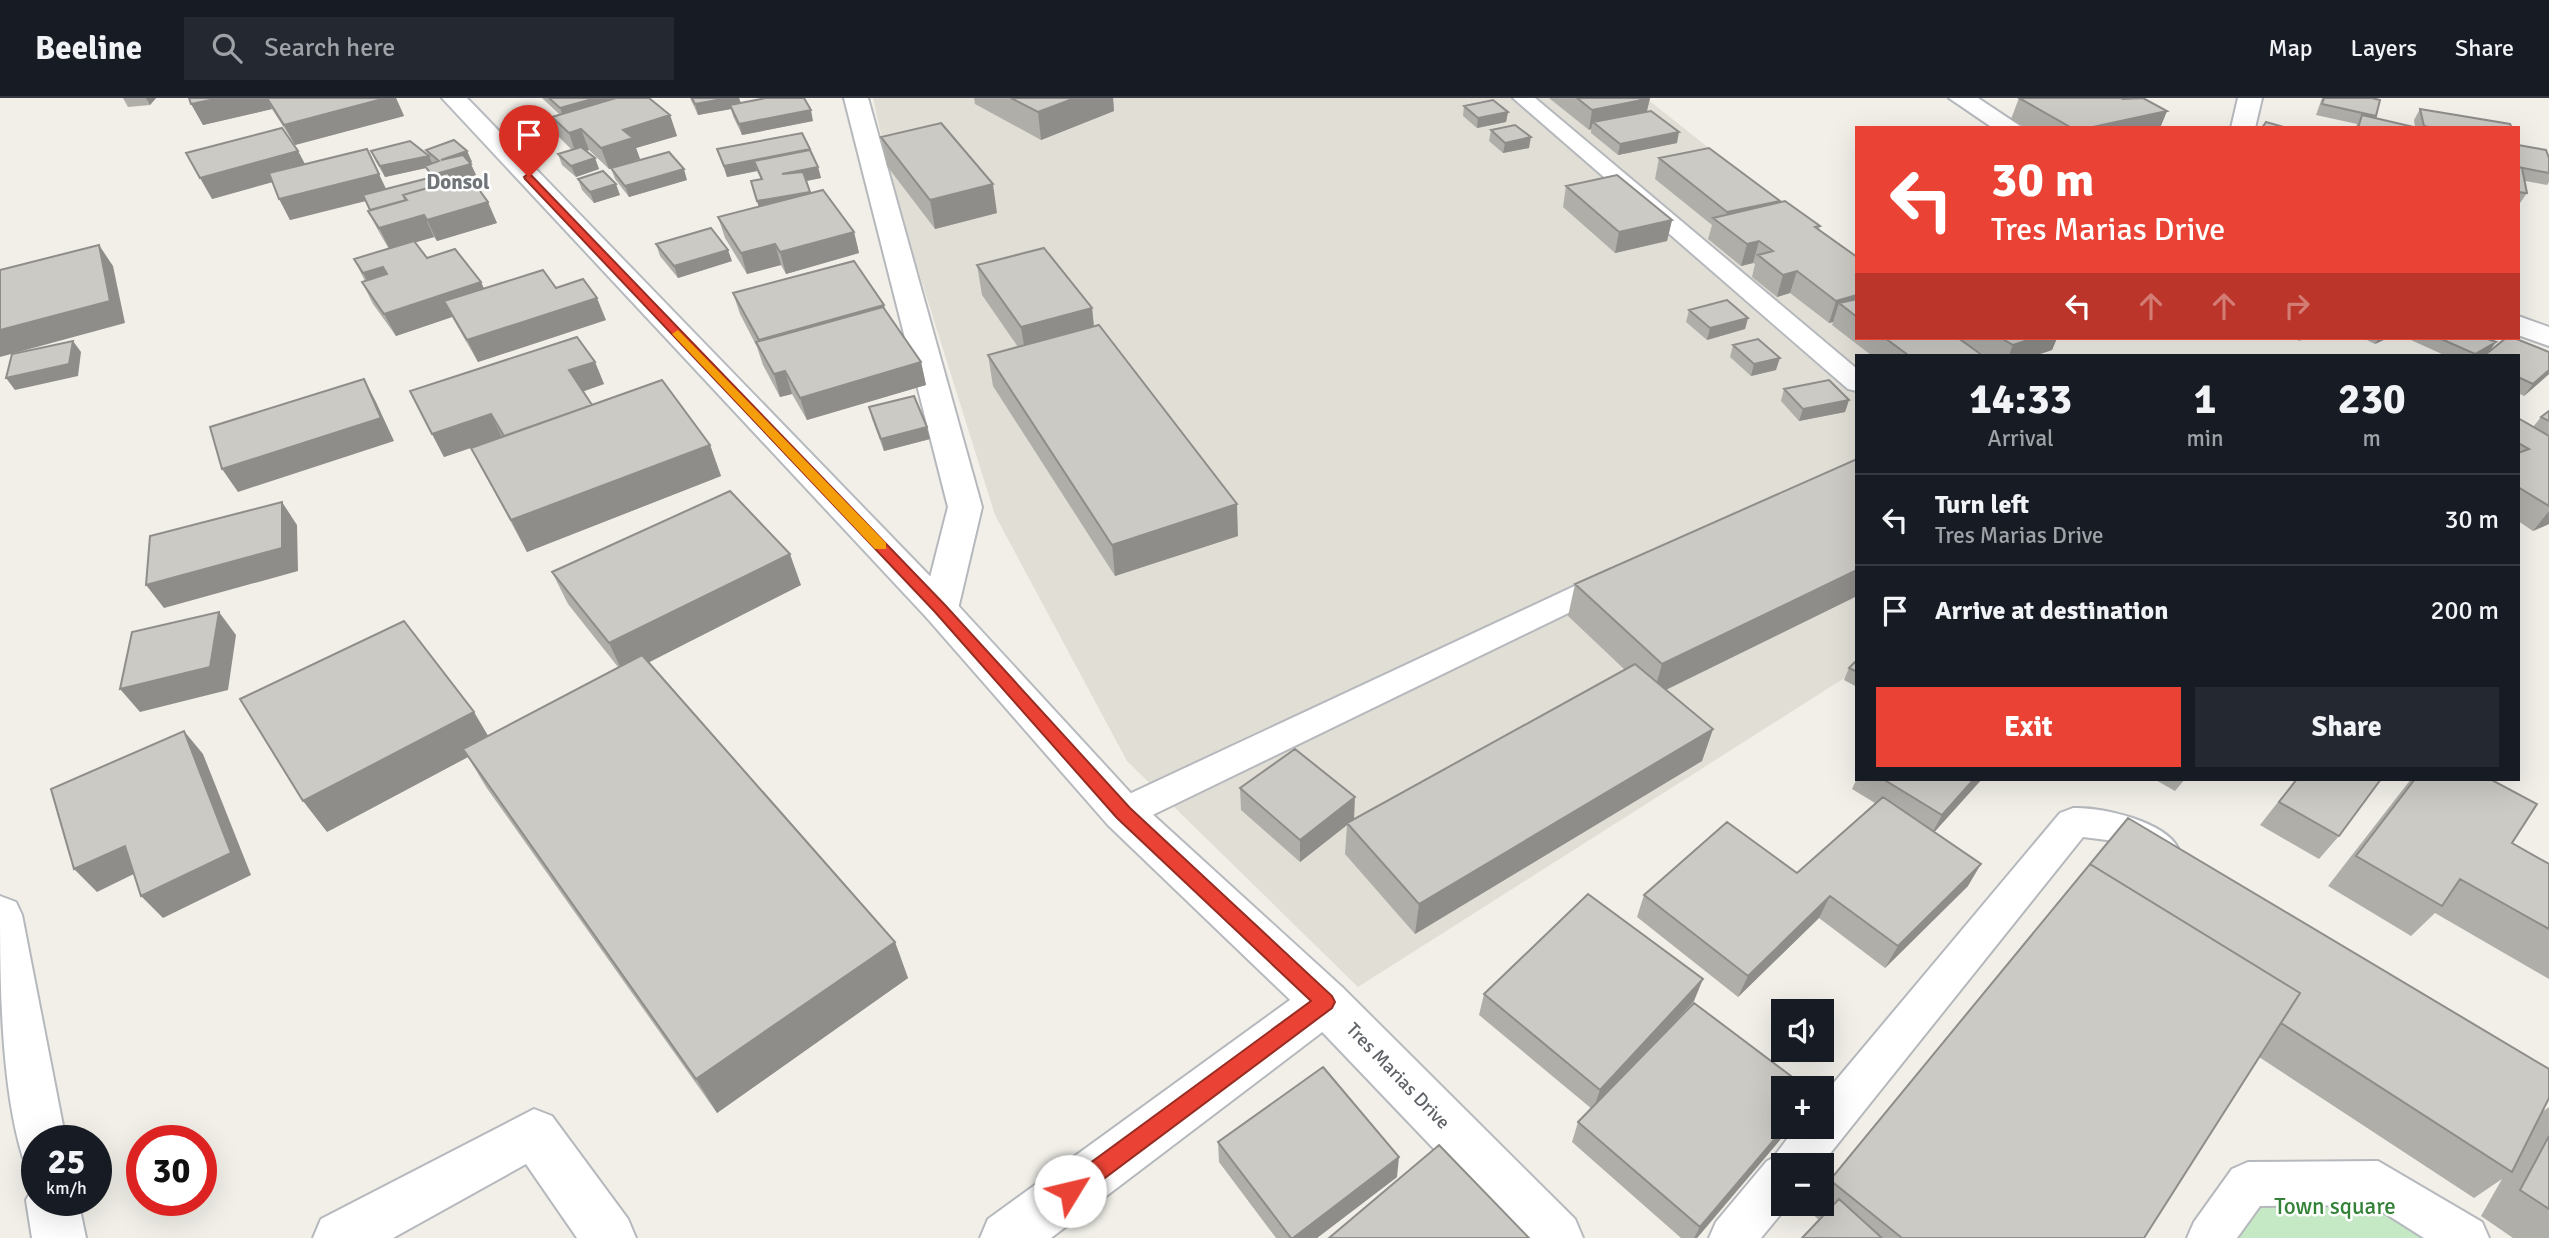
<!DOCTYPE html>
<html lang="en">
<head>
<meta charset="utf-8">
<style>
	:root { --surface:#171b24; --page:#242831; --text:#f1f3f6; --muted:#9ea1a6; --line:#363941; --accent:#ea4335 }
	body { margin:0; font-family:Signika,sans-serif; background:var(--page); color:var(--text); height:100vh; display:flex; flex-direction:column; font-size:26px; white-space:nowrap }
	* { box-sizing:border-box; margin:0 }
	p { font-size:23px; color:var(--muted) }
	.icon { flex:none; width:38px; height:38px; fill:none; stroke:currentColor; stroke-width:2; stroke-linecap:round; stroke-linejoin:round }
	.map { position:relative; flex:1; overflow:hidden }
	.sheet { position:absolute; left:1855px; top:256px; width:665px; height:427px; display:flex; flex-direction:column; background:var(--surface); border-radius:0px; box-shadow:0 7px 28px #0002 }
	.sheet>* { flex:none }
	.top-card { position:absolute; left:1855px; top:28px; width:665px; height:214px; border-radius:0px; box-shadow:0 7px 28px #0002; background:#ea4335; color:#fff; overflow:hidden }
	.buttons { position:absolute; left:1771px; top:901px; display:grid; gap:14px }
	.buttons a { display:grid; place-items:center; width:63px; height:63px; border-radius:0px; background:var(--surface); box-shadow:0 7px 28px #0002; font-size:35px }
	.speed { position:absolute; left:21px; top:1027px; display:flex; gap:14px; font-size:35px; font-weight:700; text-align:center }
	.speed>* { display:grid; place-content:center; width:91px; height:91px; border-radius:50%; background:var(--surface); box-shadow:0 7px 28px #0002; line-height:1 }
	.speed small { font-size:18px; font-weight:400 }
	.speed .limit { border:10px solid #d22; background:#fff; color:#111 }
	.pin { position:absolute; display:grid; place-items:center; width:60px; height:60px; color:#fff; margin:-72px -30px; border-radius:50% 50% 50% 0; rotate:-45deg; box-shadow:0 0 7px #0007 }
	.pin .icon { rotate:45deg }
	.me { position:absolute; width:77px; margin:-38px; rotate:54deg; stroke-linejoin:round; filter:drop-shadow(0 0 5px #0008) }
	.turn { display:flex; align-items:center; gap:24px; height:147px; padding:0 21px; font-size:32px }
	.turn .icon { width:91px; height:91px; stroke-width:2.5 }
	.turn b { display:block; font-size:49px; line-height:60px }
	.lanes { display:flex; align-items:center; height:66px; padding:0 21px; background:#0003; justify-content:center; gap:35px; direction:ltr }
	.lanes .off { opacity:.35 }
	.eta { display:flex; justify-content:space-evenly; align-items:center; height:119px; text-align:center }
	.eta b { font-size:42px; font-weight:800; line-height:49px }
	.primary-button { display:flex; gap:14px; margin-top:auto; padding:14px 21px }
	.primary-button a { flex:1; height:80px; border-radius:0px; background:var(--accent); color:#fff; font-size:28px; font-weight:800; line-height:80px; text-align:center }
	.primary-button a+a { background:var(--page); color:var(--text) }
	ul { padding:0; list-style:none }
	li { display:flex; align-items:center; gap:21px; height:91px; padding:0 21px; border-top:2px solid var(--line) }
	li div { flex:1 }
	li b { display:block; font-size:26px }
	li em { font-style:normal }
	header { display:flex; align-items:center; gap:42px; box-sizing:border-box; height:98px; padding:0 35px; background:var(--surface); border-bottom:2px solid var(--line) }
	header strong { font-size:33px }
	nav { display:flex; gap:38px; margin-inline-start:auto; font-size:24px }
	.search { width:490px; height:63px; background:var(--page); display:flex; align-items:center; gap:18px; box-sizing:border-box; padding:0 24px; border-radius:0px; color:var(--muted); font-size:26px }
	.map>svg:first-child { display:block }
	.education { fill:#e1ded6 }
	.green { fill:#c5e8c5 }
	.lines { fill:none; stroke-linecap:round; stroke-linejoin:round }
	.lane-casing { stroke:#b5b8bc; stroke-width:4 }
	.street-casing { stroke:#b5b8bc; stroke-width:4 }
	.secondary-casing { stroke:#b6babf; stroke-width:4 }
	.lane { fill:#fff; fill-rule:evenodd }
	.street { fill:#fff; fill-rule:evenodd }
	.secondary { fill:#fff; fill-rule:evenodd }
	.wall { fill:#afaea9 }
	.shaded-wall { fill:#8f8d8a }
	.building { fill:#cccac5; stroke:#8f8d8a; stroke-width:2 }
	.route { fill:#ea4335; stroke:#982c22; stroke-width:2 }
	.slow { fill:#f59e0b }
	.labels { text-anchor:middle; dominant-baseline:central; stroke-width:5; stroke-linejoin:round; paint-order:stroke }
	.street-label { font-size:19px; fill:#5f6368; stroke:#fff }
	.far-district-label { font-size:21px; font-weight:bold; fill:#70757a; stroke:#fff }
	.near-park-label { font-size:23px; fill:#348238; stroke:#fff }
</style>
</head>
<body>
<header>
<strong>Beeline</strong>
<div class="search"><svg class="icon" aria-label="search" viewBox="0 0 24 24"><circle cx="10" cy="10" r="6"/><path d="M15 15l6 6"/></svg>Search here</div>
<nav><a>Map</a><a>Layers</a><a>Share</a></nav>
</header>
<div class="map">
<svg width="2549" height="1140" viewBox="0 0 2549 1140">
	<rect width="100%" height="100%" fill="#f1efe8"/>
	<!-- education -->
	<path class="education" d="M873,0h773l211,168v72l112,17h-112v315l-499,317 -231,-226 -132,-246 -101,-322z"/>
	<!-- green -->
	<path class="green" d="M2370,1076l103,64h-276l45,-63z"/>
	<g class="lines">
		<defs>
			<path id="lane" d="M1513,0h22l322,271v22l-9,-2z
				M1611,471l11,4 5,7 -5,7 -486,236 -13,4 -13,-4 -5,-10 5,-10z
				M2073,710c29,-1 91,13 105,40l-6,11 -13,4 -52,-23 -24,-3 -263,329h-37v38h6l-28,34h-52l7,-16 51,-61 6,-3 23,-31h26v-30l238,-284z
				M2378,1063l104,61 7,16h-65l-52,-33 -112,1 -23,32h-50l7,-16 38,-53 16,-7z"/>
			<path id="street" d="M844,0h24l114,409 -24,102 -5,9 -13,4 -13,-4 -5,-9 26,-102z
				M1949,0h29l45,30h-30z
				M2238,0h24l-7,30h-24z
				M2518,218l31,11v19l-31,-11z
				M0,798l16,6 6,13 44,226h-29v23l-14,-6c-23,-74 -23,-182 -23,-262z
				M1325,883l17,6 7,15 -7,15 -291,221h-71l8,-19 320,-232z
				M534,1011l18,7 76,103 8,19h-59l-51,-74 -133,74h-80l8,-19z
				M37,1082v20h41l8,38h-54l-6,-38z"/>
			<path id="secondary" d="M442,0h25l486,502 185,201 204,186 233,232 8,19h-64l-211,-221 -200,-192 -181,-207z"/>
		</defs>
		<!-- lane casing -->
		<use href="#lane" class="lane-casing"/>
		<!-- street casing -->
		<use href="#street" class="street-casing"/>
		<!-- secondary casing -->
		<use href="#secondary" class="secondary-casing"/>
		<!-- lane -->
		<use href="#lane" class="lane"/>
		<!-- street -->
		<use href="#street" class="street"/>
		<!-- secondary -->
		<use href="#secondary" class="secondary"/>
	</g>
	<!-- wall -->
	<path class="wall" d="M123,0h33l-6,7 -22,2z
		M189,0h207l8,18 -109,29 -23,-36 -69,16z
		M542,0h73l55,17 7,21 -41,12 4,11 -27,8 74,13 -58,17 -14,-18 -4,-11 -2,1 -20,-19 -3,1 9,7 4,11 -23,8 -14,-12 -4,-11 14,-4 -13,-13 -7,-20 8,-2z
		M690,0h49l2,5 72,18 -71,14 -9,-19 -2,-7 -33,6z
		M974,0h139l1,13 -73,29 -66,-36z
		M1549,0h101l-3,14 30,31 -59,12 -27,-22v-4l-2,1z
		M2019,0l104,1 44,12 -7,17h-133l-16,-9z
		M2322,0h50l4,18 -1,2 40,9 -1,-7 6,-11 92,19h-157l2,-4 -41,-9z
		M1464,8l44,6 -2,10 -29,6 -14,-12z
		M1491,32l38,18 -26,5 -14,-12z
		M881,39l116,76 -62,16 -48,-63z
		M2518,47l31,13v24l-2,3 -22,-4 2,12 -9,13z
		M717,51l94,3 7,15 3,11 -14,3 4,12 43,39 5,21 -73,21 -5,-9 -34,9 -22,-36 -7,-21 41,-10 -8,-26 10,-2 -4,-8 -30,6z
		M426,52l41,1 5,11 -2,1 6,12 -7,2 28,46 -60,18 -3,-4 -19,5 12,16 54,24 3,7 72,-1 50,32 -128,42 -26,-45 -56,19 -23,-32 -11,-22 3,-1 -11,-22 35,-10 -10,-17 -11,-21 2,-1 -4,-9 -76,19 -18,-38 -60,17 86,-48 7,13 82,25 44,-11 -5,-10 -41,9 -9,-15 -5,-11 58,5z
		M1659,60l121,43v1l40,24 -1,4 38,27v81h101l24,17h-111l-39,-30 1,-3 -4,1 -39,-30 -13,4 -25,-20 3,-13 -2,-1 -12,3 -33,-27 4,-14 -57,-46z
		M578,81l42,16 -26,8 -12,-13z
		M1566,88l106,34 -5,21 -52,12 -52,-46z
		M656,146l76,17 -54,17 -18,-22z
		M977,167l115,43 2,18 144,210 -123,40 -122,-190 -5,-31 30,-8 -36,-52z
		M733,195l152,17 36,52 5,23 -119,35 -15,-26 -12,3 -17,-32 -6,-18 -17,-33z
		M1689,212l59,8 -3,11 -38,11 -21,-18z
		M1958,240h99l-5,12 -15,5h-53z
		M2291,240h12l-3,3z
		M2363,240h25l-13,6z
		M2413,240h72l11,4 -7,10 17,-14h8l35,14v22l-25,22 -6,-3v-38h-74l-33,-15z
		M1733,247l43,25 -25,6 -21,-19z
		M595,264l9,22 -21,7 9,14 118,40 11,31 -194,76 -56,-104 -27,9 -34,-66z
		M1784,291l65,11 -4,12 -46,9 -18,-20z
		M869,309l58,20 3,12 -46,12 -12,-32z
		M2549,313v113l-16,7 -15,-10v-103l15,9 8,-10z
		M1857,361v137l-191,94 47,39 -11,32 -287,173 -70,-80 2,-29 -47,37 -59,-52 -1,-22 114,31 271,-149 -57,-54 7,-32z
		M552,474l249,13 -152,77 246,280 13,36 -191,135 -231,-326 -18,-30 -141,75 161,-96 130,-69 -50,-63z
		M1857,562v27l-13,-7 5,-12z
		M1857,680l125,1 -48,53 34,54 -83,82 -66,-50 -81,79 -101,-80 7,-22 153,-22 78,-70 -23,-14z
		M2154,681h31l-10,12z
		M2296,681h85l-42,57 -20,23 -59,-34z
		M2411,681h79l22,64 37,21v115l-114,-66 -24,23 -83,-50z
		M2090,766l452,248 7,-5v131h-36l-32,-22 21,-37 -28,19 -215,-141 -115,181h-342l17,-18 -9,-8 5,-8h7v-11l8,-13z
		M1484,896l210,7 -40,43 129,83h8l-94,111h-16l-109,-96 6,-20 14,-13 -113,-94z
		M1218,1044l179,35 -80,61h-41l-57,-76z"/>
	<!-- shaded-wall -->
	<path class="shaded-wall" d="M146,0h10l-6,7z
		M220,0h47l5,11 -69,16 -12,-21z
		M386,0h10l8,18 -109,29 -11,-20z
		M596,0h19l-51,21 -4,-11z
		M728,0h11l3,9 -12,-2 1,4 -33,6 -3,-11z
		M1075,0h38l1,13 -73,29 -3,-28z
		M1637,0h13l-4,16 -53,8 -2,7 -2,1 3,-20z
		M811,12l2,11 -71,14 -3,-11z
		M2167,13l-7,17h-72z
		M1508,14l-2,10 -29,6 1,-10z
		M670,17l7,21 -41,12 4,11 -31,10 -8,-21 22,-18z
		M581,31l8,21 -13,4 -7,-21z
		M1679,34l-2,11 -59,12 2,-11z
		M1531,39l-2,11 -26,5 2,-10z
		M810,51l2,11 -58,1 3,10 -30,6 -3,-11z
		M298,53l11,21 -97,27 -12,-21z
		M467,53l5,11 -26,9 -5,-11z
		M429,58l5,11 -9,-1 1,2 -41,9 -5,-11z
		M595,60l4,11 -23,8 -5,-11z
		M471,66l5,11 -39,11 -5,-11z
		M818,69l3,11 -36,7 -3,-11z
		M684,71l3,11 -58,17 -4,-11z
		M379,76l10,21 -99,25 -11,-21z
		M616,86l4,11 -26,8 -4,-11z
		M993,86l4,29 -62,16 -5,-29z
		M810,94l3,11 -53,9 -3,-11z
		M1780,103l-6,21 -50,4 3,-14z
		M488,104l9,21 -60,18 -10,-21z
		M424,117l10,22 -44,13 -11,-22z
		M1672,122l-5,21 -52,12 4,-21z
		M854,134l5,21 -73,21 -6,-22z
		M1759,143l-6,22 -12,3 6,-22z
		M775,146l6,21 -34,9 -6,-21z
		M99,147l14,21 12,57 -125,34v-27z
		M728,152l4,11 -54,17 -4,-12z
		M383,169l11,22 -20,6 -11,-22z
		M1797,173l-7,22 -13,4 6,-22z
		M481,184l10,22 -47,-3 8,16 -56,19 -12,-22z
		M1857,197v20l-18,-12 -6,19 -4,1 7,-22z
		M597,200l9,22 -128,42 -11,-22z
		M884,207l5,22 -125,29 -5,-16z
		M1092,210l3,31 -69,19 -5,-31z
		M1748,220l-3,11 -38,11 3,-12z
		M2034,240h23l-5,12 -15,5h-28l4,-10z
		M2379,240h9l-13,6z
		M73,243l8,11 -3,24 -63,14 -9,-12z
		M2496,244l-9,12 -2,1h-11z
		M1780,260l-4,12 -25,6 3,-12z
		M595,264l9,22 -25,9 -10,-23z
		M921,264l5,23 -119,35 -7,-22z
		M2549,272v4l-25,22 9,-12z
		M785,273l7,23 -12,3 -6,-23z
		M364,281l12,23 18,39 -156,51 -16,-23z
		M1849,302l-4,12 -46,9 4,-12z
		M491,316l11,23 -58,20 -12,-23z
		M927,329l3,12 -46,12 -3,-12z
		M710,347l11,31 -194,76 -16,-32z
		M282,404l15,23 1,46 -134,37 -18,-23z
		M1237,406l1,32 -123,40 -3,-31z
		M2549,413v13l-16,7z
		M790,456l11,31 -177,90 -15,-32z
		M1857,472v26l-204,100 9,-32z
		M219,514l17,23 -8,55 -88,22 -20,-23z
		M474,614l19,32 -30,5 5,8 -141,75 -24,-31z
		M1713,631l-11,32 -287,173 4,-30z
		M184,633l19,23 48,121 -88,43 -22,-22z
		M1974,681h8l-52,58 12,-22z
		M1355,699l-1,23 -7,3v2l-47,37v-22z
		M125,748l21,22 -49,24 -23,-23z
		M1981,766l-13,22 -83,82 13,-22z
		M1830,798l-11,22 -81,79 10,-21z
		M895,844l13,36 -191,135 -21,-34z
		M1703,881l-9,22 -101,109 7,-20z
		M1785,1029h6l-94,111h-3l6,-11z
		M1399,1059l-2,20 -80,61h-24z"/>
	<!-- building -->
	<path class="building" d="M189,0h31l-29,6z
		M267,0h119l-102,27z
		M549,0h47l-36,10z
		M616,0h33l21,17 -47,15 10,8 -32,10 -20,-19 -12,4 -17,-16z
		M692,0h36l-33,6z
		M766,0h38l7,12 -72,14 -9,-19z
		M1011,0h64l-37,14z
		M1577,0h62l3,2 -50,10z
		M2019,0h102l2,1 20,-1 24,13 -79,17h-16z
		M2324,0h48l8,2 -4,16 -54,-12z
		M1493,2l15,12 -30,6 -14,-12z
		M2420,11l90,15 2,4h-78l-10,-2z
		M1651,13l28,21 -59,12 -27,-22z
		M2362,17l56,13h-60z
		M2266,24l21,6h-25z
		M941,25l52,61 -63,16 -49,-63z
		M1515,27l16,12 -26,6 -14,-13z
		M282,30l16,23 -98,27 -14,-25z
		M802,35l8,16 -86,17 -7,-17z
		M454,42l13,11 -26,9 22,-5 8,9 -39,11 -7,-9 14,-5 -13,-11z
		M410,43l19,15 -49,10 -9,-15z
		M2518,47l28,5 3,8v15l-31,-6z
		M581,49l14,11 -24,8 -13,-12z
		M1709,50l71,53 -53,11 -68,-54z
		M367,51l12,25 -100,25 -10,-26z
		M810,52l8,17 -36,7 21,-2 7,20 -53,9 -6,-20 11,-2 -8,-18z
		M669,54l15,17 -59,17 -14,-18z
		M2518,69l4,1 5,25 -9,-1z
		M603,73l13,13 -26,8 -12,-13z
		M448,75l5,8 -50,14 3,5 -36,10 -7,-15z
		M1617,77l55,45 -53,12 -53,-46z
		M469,78l19,26 -61,18 -3,-5 -45,13 -11,-17 39,-11 -4,-5z
		M823,92l31,42 -74,20 -5,-8 -34,9 -23,-36z
		M1785,103l35,25 -5,1 42,30v38l-21,6 -39,-30 -14,4 -25,-20 15,-4 -14,-10 -12,3 -34,-26z
		M711,130l17,22 -54,16 -18,-22z
		M414,143l13,17 28,-9 26,33 -97,32 -22,-32 25,-8 -4,-7 -20,6 -9,-14z
		M99,147l11,56 -110,29v-60z
		M1044,150l48,60 -71,19 -44,-62z
		M854,163l30,44 -125,35 -26,-47z
		M543,172l13,18 27,-9 14,19 -130,42 -23,-39z
		M1857,201v18l-18,-14z
		M1727,202l21,18 -38,10 -21,-18z
		M883,209l38,55 -121,36 -15,-27 -11,3 -18,-32z
		M1099,227l138,179 -125,41 -124,-190z
		M577,239l18,25 -26,8 23,35 -88,31 -13,-22 -59,20 -22,-43z
		M1885,240h73l24,17h-74z
		M2001,240h33l-21,7z
		M2439,240h46l11,4 -21,12z
		M2506,240h8l35,14v18l-16,14 -15,-7v-22h-33z
		M1758,241l22,19 -26,6 -21,-19z
		M73,243l-4,23 -63,14 6,-24z
		M364,281l17,39 -159,51 -12,-42z
		M662,282l48,65 -199,75 -40,-72z
		M1829,282l20,20 -46,9 -19,-20z
		M914,298l13,31 -46,12 -12,-32z
		M2549,313v10l-8,-4z
		M2518,320l31,18v70l-31,-19v-34l11,-4 -11,-6z
		M1857,361v111l-195,94 -87,-80z
		M730,393l60,63 -181,89 -57,-71z
		M282,404v46l-136,37 4,-49z
		M219,514l-9,55 -90,22 12,-57z
		M404,523l70,91 -171,89 -63,-102z
		M642,557l253,287 -199,137 -233,-330z
		M1857,562v12l-8,-4z
		M1635,566l78,65 -294,175 -72,-81z
		M184,633l47,122 -90,43 -16,-50 -51,23 -23,-80z
		M1295,651l60,48 -55,43 -60,-52z
		M1883,681h91l-32,36z
		M2297,681h84l-42,57 -60,-34z
		M2415,681h75l47,25 -25,39 37,21v65l-89,-50 -18,27 -86,-50z
		M1883,699l98,67 -83,82 -68,-50 -82,80 -104,-81 83,-73 70,51z
		M2128,720l421,251v29l-37,74 -231,-149 19,-30 -210,-129z
		M2090,766l210,129 -156,245h-242l-72,-58z
		M1588,796l115,85 -103,111 -116,-96z
		M1694,905l113,85h-24v39h2l-85,100 -122,-105z
		M1323,969l76,90 -106,81h-2l-73,-96z
		M2549,1038v73l-29,-19z
		M1439,1047l90,93h-200z
		M1839,1101l43,39h-80z"/>
	<!-- route -->
	<path class="route" d="M529,75l416,432 185,203 202,188 3,6 -3,6 -254,190 -8,3 -7,-3 -4,-7 4,-8 248,-182 -194,-183 -182,-206 -410,-433 -1,-2z"/>
	<!-- slow -->
	<path class="slow" d="M678,232l208,213v6h-11l-201,-213 -2,-2z"/>
	<g class="labels">
		<!-- street labels -->
		<g class="street-label">
			<text transform="translate(1398 978) rotate(46)">Tres Marias Drive</text>
		</g>
		<!-- far-district labels -->
		<g class="far-district-label">
			<text x="458" y="84">Donsol</text>
		</g>
		<!-- near-park labels -->
		<g class="near-park-label">
			<text x="2335" y="1108">Town square</text>
		</g>
	</g>
</svg>
<div class="buttons">
<a><svg class="icon" aria-label="sound" viewBox="0 0 24 24"><path d="M4 9h4l5-4v14l-5-4H4zM17 9q2 3 0 6"/></svg></a>
<a>+</a>
<a>−</a>
</div>
<div class="speed"><div>25<small>km/h</small></div><div class="limit">30</div></div>
<div class="pin" style="left:529px;top:79px;background:#d93025"><svg class="icon" aria-label="arrive" viewBox="0 0 24 24"><path d="M6 21V4h12l-3 4 3 4H6"/></svg></div>
<svg class="me" style="left:1070px;top:1093px" viewBox="-20 -20 40 40"><circle r="19" fill="#fff"/><path d="M0-13L10 11 0 6-10 11z" fill="#ea4335"/></svg>
<div class="top-card">
<div class="turn"><svg class="icon" aria-label="left" viewBox="0 0 24 24"><path d="M17 20v-9H6M10 6l-5 5 5 5"/></svg><div><b>30 m</b>Tres Marias Drive</div></div>
<div class="lanes"><svg class="icon" aria-label="left" viewBox="0 0 24 24"><path d="M17 20v-9H6M10 6l-5 5 5 5"/></svg><svg class="icon off" aria-label="ahead" viewBox="0 0 24 24"><path d="M12 20V5M6 11l6-6 6 6"/></svg><svg class="icon off" aria-label="ahead" viewBox="0 0 24 24"><path d="M12 20V5M6 11l6-6 6 6"/></svg><svg class="icon off" aria-label="right" viewBox="0 0 24 24"><path d="M7 20v-9h11M14 6l5 5-5 5"/></svg></div>
</div>
<section class="sheet">
<div class="eta">
<div><b>14:33</b><p>Arrival</p></div>
<div><b>1</b><p>min</p></div>
<div><b>230</b><p>m</p></div>
</div>
<ul>
<li><svg class="icon" aria-label="left" viewBox="0 0 24 24"><path d="M17 20v-9H6M10 6l-5 5 5 5"/></svg><div><b>Turn left</b><p>Tres Marias Drive</p></div><em>30 m</em></li>
<li><svg class="icon" aria-label="arrive" viewBox="0 0 24 24"><path d="M6 21V4h12l-3 4 3 4H6"/></svg><div><b>Arrive at destination</b></div><em>200 m</em></li>
</ul>
<div class="primary-button"><a>Exit</a><a>Share</a></div>
</section>
</div>
</body>
</html>
